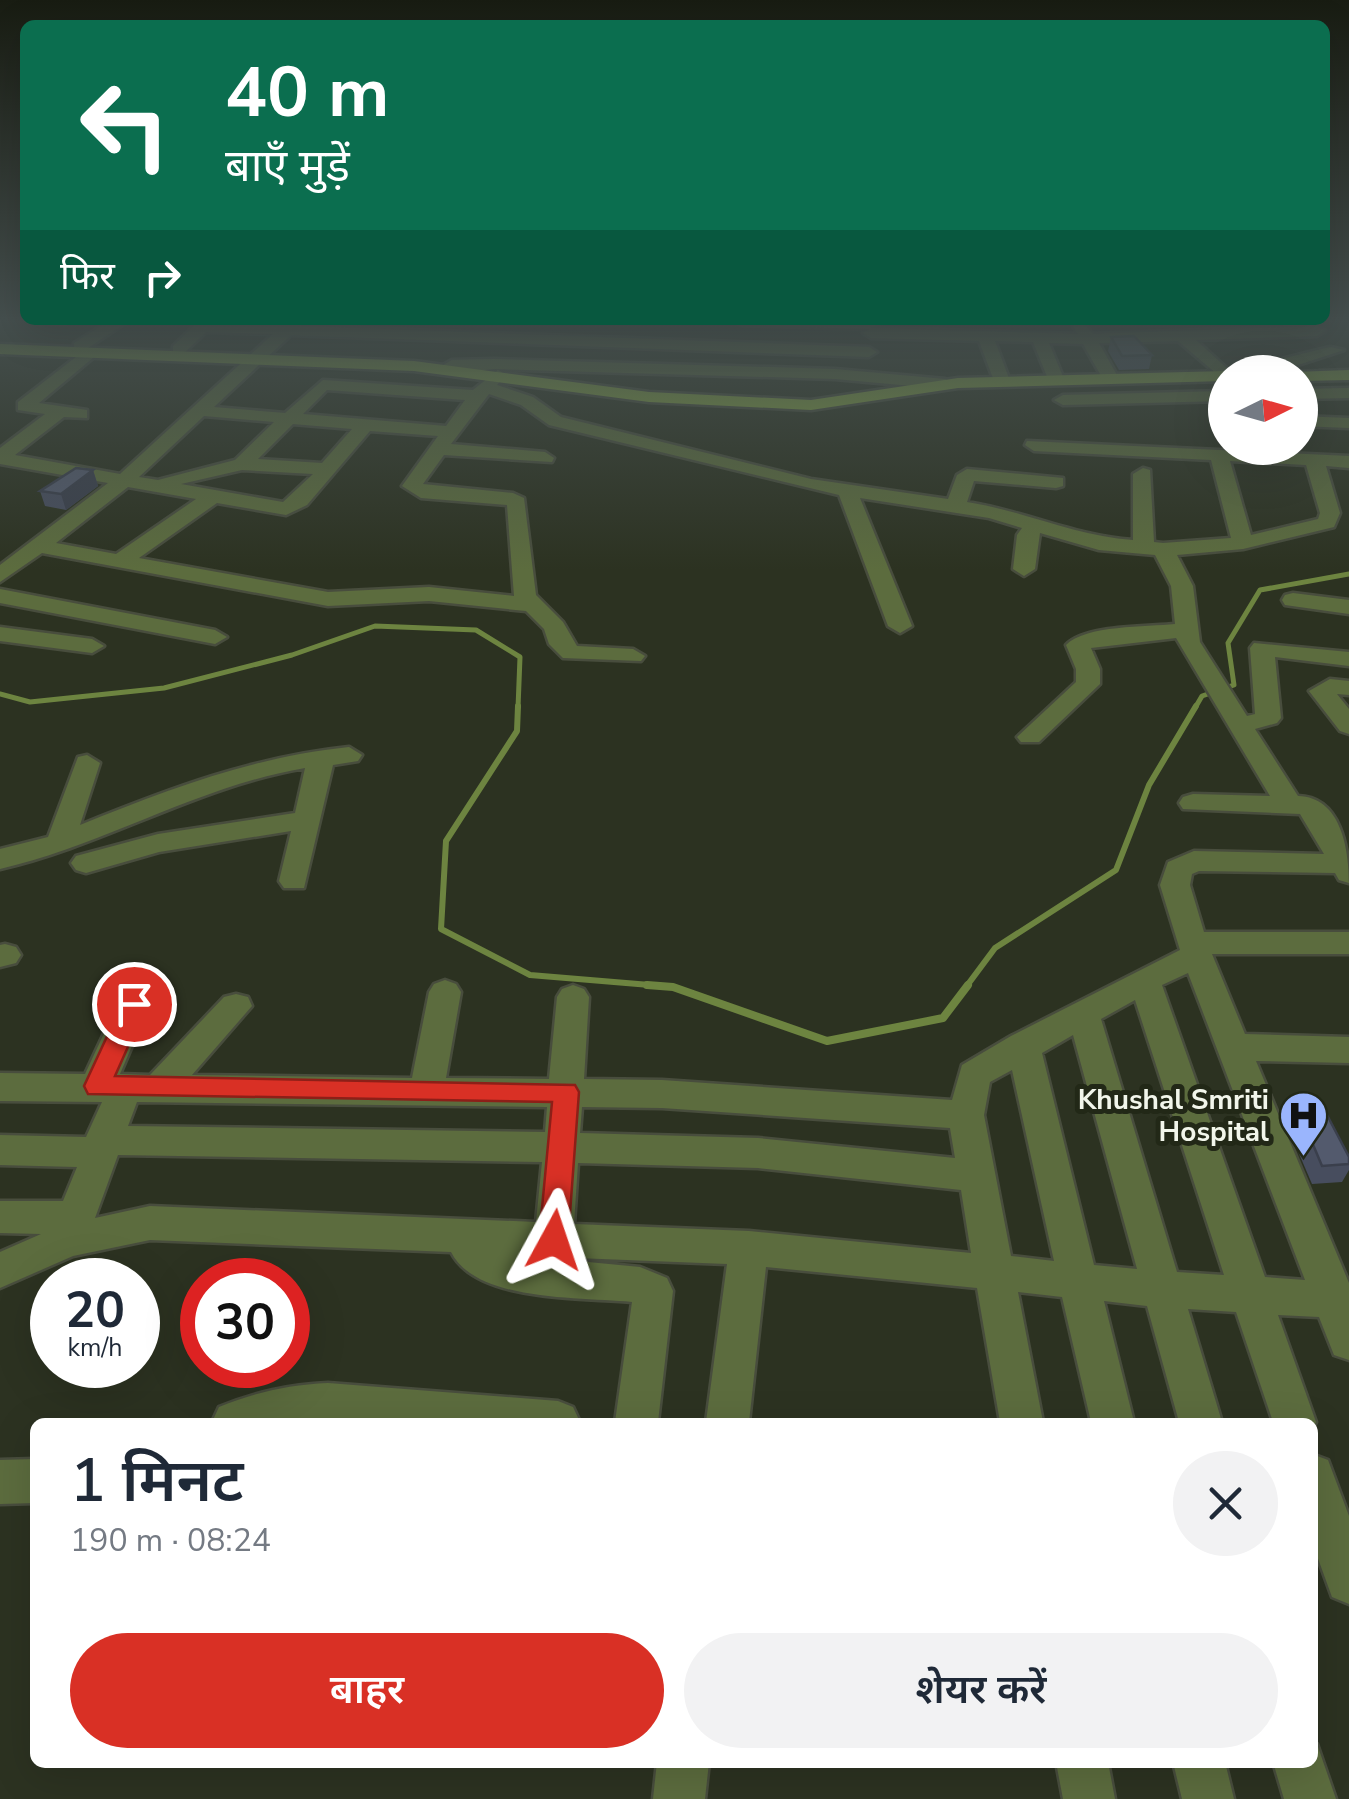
<!DOCTYPE html>
<html lang="hi">
<head>
<meta charset="utf-8">
<style>
	:root { --surface:#fff; --page:#f2f2f3; --text:#1f2937; --muted:#747a83; --accent:#d93025 }
	body { margin:0; font-family:"Nunito Sans","Noto Sans Devanagari",sans-serif; background:var(--page); color:var(--text); height:100vh; display:flex; flex-direction:column; font-size:38px; white-space:nowrap }
	* { box-sizing:border-box; margin:0 }
	p { font-size:32px; color:var(--muted) }
	.icon { flex:none; width:55px; height:55px; fill:none; stroke:currentColor; stroke-width:2; stroke-linecap:round; stroke-linejoin:round }
	.map { position:relative; flex:1; overflow:hidden }
	.drawer { position:absolute; left:30px; top:1418px; width:1288px; height:350px; display:flex; flex-direction:column; background:var(--surface); border-radius:15px; box-shadow:0 10px 40px #0002 }
	.drawer>* { flex:none }
	.banner { position:absolute; left:20px; top:20px; width:1310px; height:305px; border-radius:15px; box-shadow:0 10px 40px #0002; background:#0b6e4f; color:#fff; overflow:hidden }
	.needle { width:65px; rotate:85deg }
	.controls { position:absolute; left:1208px; top:355px; display:grid; gap:20px }
	.controls a { display:grid; place-items:center; width:110px; height:110px; border-radius:50%; background:var(--surface); box-shadow:0 10px 40px #0002; font-size:50px }
	.speed { position:absolute; left:30px; top:1258px; display:flex; gap:20px; font-size:50px; font-weight:700; text-align:center }
	.speed>* { display:grid; place-content:center; width:130px; height:130px; border-radius:50%; background:var(--surface); box-shadow:0 10px 40px #0002; line-height:1 }
	.speed small { font-size:25px; font-weight:400 }
	.speed .limit { border:15px solid #d22; background:#fff; color:#111 }
	.pin { position:absolute; display:grid; place-items:center; width:85px; height:85px; color:#fff; margin:-42px; border:5px solid #fff; border-radius:50%; box-shadow:0 2px 10px #0007 }
	.me { position:absolute; width:110px; margin:-55px; rotate:5deg; stroke-linejoin:round; filter:drop-shadow(0 0 8px #0008) }
	.turn { display:flex; align-items:center; gap:35px; height:210px; padding:0 40px; font-size:45px }
	.turn .icon { width:130px; height:130px; stroke-width:2.5 }
	.turn b { display:block; font-size:70px; line-height:85px }
	.then { display:flex; align-items:center; height:95px; padding:0 40px; background:#0003; gap:20px; font-size:38px }
	.round { display:grid; place-items:center; flex:none; width:105px; height:105px; border-radius:52px; background:var(--page) }
	.head { display:flex; align-items:center; justify-content:space-between; height:170px; padding:0 40px }
	h1 { font-size:60px; font-weight:600; line-height:75px }
	.action { display:flex; gap:20px; margin-top:auto; padding:20px 40px }
	.action a { flex:1; height:115px; border-radius:60px; background:var(--accent); color:#fff; font-size:40px; font-weight:600; line-height:115px; text-align:center }
	.action a+a { background:var(--page); color:var(--text) }
	.map>svg:first-child { display:block }
	.lines { fill:none; stroke-linecap:round; stroke-linejoin:round }
	.stream-far2 { stroke:#6d8440; stroke-width:5 }
	.stream-far1 { stroke:#6d8440; stroke-width:6 }
	.stream { stroke:#6d8440; stroke-width:8 }
	.minor-casing { stroke:#484d3d; stroke-width:5 }
	.major-casing { stroke:#484d3d; stroke-width:5 }
	.minor { fill:#5c6c3e; fill-rule:evenodd }
	.major { fill:#87a742; fill-rule:evenodd }
	.wall { fill:#474d5e }
	.shaded-wall { fill:#3a3f4c }
	.building { fill:#535a6d; stroke:#3a3f4c; stroke-width:2.5 }
	.route { fill:#d93025; stroke:#8d1f18; stroke-width:2.5 }
	.labels { text-anchor:middle; dominant-baseline:central; stroke-width:10; stroke-linejoin:round; paint-order:stroke }
	.poi-label { font-size:28px; font-weight:bold; fill:#f2f6eb; stroke:#222817; text-anchor:end }
</style>
</head>
<body>
<div class="map">
<svg width="1349" height="1799" viewBox="0 0 1349 1799">
	<rect width="100%" height="100%" fill="#2c3221"/>
	<g class="lines">
		<!-- stream-far2 -->
		<path class="stream-far2" d="M0,694l30,8 134,-14 128,-33 83,-29 101,4 44,27 -2,51
			M1195,708l7,-12 32,-11 -6,-42 32,-53 89,-16"/>
		<!-- stream-far1 -->
		<path class="stream-far1" d="M518,706l-1,25 -71,110 -5,88 89,46 144,12
			M966,987l29,-39 121,-78 33,-85 47,-79"/>
		<!-- stream -->
		<path class="stream" d="M647,985l26,2 154,54 116,-23 25,-33"/>
		<defs>
			<path id="minor" d="M111,320h19l-42,28 12,4 -61,51 48,7v8l-23,-1 -49,38 105,19 153,-140 -67,-2 -21,20h-12v-6l27,-26h17l-2,3 68,2 6,-5h13l-1,6 568,21 8,5 -8,5 -578,-22 -77,72 71,6 38,-33 150,10 25,-20 8,5 -9,10 36,12 28,20 250,62 137,20 9,-24 10,-6 96,9v8l-7,2 -82,-7 -7,21c58,9 107,34 166,38v-66l10,-6 7,2 4,72 9,1 68,-5 -20,-78 -177,-9 -9,-6 2,-4 322,15v12l-23,-2 14,47 -6,14 -91,22 -66,6 16,31 7,56 47,74 8,-2 -5,-66 4,-5 95,9v14l-74,-9 6,61 -4,5 -22,6 43,67c43,1 51,53 51,87l-10,-3 -4,-7 -136,-2 -7,3 -2,11 14,47h145v22h-137l33,80 104,3v26l-93,-2 93,222v77l-15,-5 -15,-38 -41,-2 38,107 -4,7v-7h-39l-37,-110 -48,-3 34,113h-43l-32,-116 -43,-5 30,121h-43l-29,-125 -44,-5 25,130h-43l-23,-134 -211,-21 -17,155h-43l21,-158 -201,-8 114,11 27,11 6,13 -15,131h-43l17,-120c-52,-5 -156,0 -181,-50l-301,-12 -77,16 -73,32v-36l41,-18 -41,-1v-32h63l14,-34 -77,-2v-30l86,2 16,-35 -102,-1v-28l85,1 37,-79 12,-3 12,3 4,9 -30,70 30,1 74,-78 12,-3 12,3 4,9 -60,69 220,3 17,-86 5,-8 11,-4 11,4 5,8 -15,86 103,1 8,-82 5,-8 11,-4 11,4 5,8 -5,82 78,1 290,20 10,-35 49,-29 169,-86 -20,-65 8,-23 26,-11 130,3 -24,-40 -117,-5 -4,-6 4,-6 10,-3 77,2 -94,-158 -85,10 9,21v15l-61,58h-18l-4,-5 59,-55v-13l-10,-24c19,-20 81,-18 109,-21l-4,-38 -16,-31 -56,-5 -59,-17 -5,36 -11,7 -11,-7 4,-34 5,-7 -33,-10 -129,-20 52,128 -12,7 -12,-7 -49,-131 -290,-70 -28,-20 -32,-11 -38,50 94,8 9,6 -2,4 -108,-7 -21,29 90,9 11,5 12,97 27,27 14,24 56,3 12,7 -4,5 -78,-3 -14,-14 -5,-15 -18,-18 -97,-10 -101,5 -286,-53 -42,29v-17l108,-82 -108,-19v-16l45,-34 -27,-4v-8l67,-52 -11,-1v-6zM327,390l138,10 -19,26 -143,-12zM204,416l70,6 -39,38 -77,20 -19,-3zM293,424l59,5 -30,34 -64,-4zM370,431l68,5 -36,50 19,12 86,7 7,91 -85,-9 -101,5 -189,-34 78,-55 69,12 21,-10zM1230,461l76,4 14,48 -2,6 -67,16zM242,470l71,4 -30,28 -102,-18zM128,487l68,12 -80,55 -60,-11zM1188,973l117,307 -40,-3 -103,-292zM1135,1000l89,275 -47,-3 -76,-253zM1073,1035l64,234 -43,-4 -52,-212zM1012,1070l42,191 -43,-5 -27,-141 6,-33zM137,1102l410,5 -2,25 -417,-6zM582,1107l80,1 288,20 5,30 -197,-20 -178,-5zM118,1155l424,7 -6,60 -386,-16 -55,12zM578,1163l180,5 203,22 10,63 -222,-22 -175,-7z
				M733,320h140l5,4 -7,4 207,6 -5,-8 8,-5 12,13 224,-8 8,5 -8,5 -121,4 35,32h-6v9l-47,-40 -79,2 19,34 -8,5 -6,-1 -21,-37 -34,-1 15,36 -8,5 -8,-5 -15,-37 -38,-1 15,40 -8,5 -8,-5 -15,-40 -108,-3 -8,-5 7,-4 -129,-4z
				M1330,347l14,3 -68,22h-18l11,-10z
				M494,359l341,10 110,10 9,5 -9,5 -110,-10 -341,-10 -50,5 -8,-5 16,-9z
				M1349,388v10l-49,1v-10z
				M1225,391v10l-162,4 -9,-5 9,-5z
				M1300,416l49,2v10l-49,-2z
				M0,589l215,41 12,7 -12,7 -215,-41z
				M1293,593l56,7v14l-64,-9 -3,-5 3,-5z
				M0,627l92,12 12,7 -12,7 -92,-12z
				M1330,679l19,2v14l-12,-1 12,15v25l-9,-3 -31,-40z
				M349,747l13,8 -4,6 -25,4 -29,123h-20l-5,-7 12,-50 -132,21 -73,21 -10,-3 -5,-7 5,-7 82,-22 137,-21 10,-45c-107,18 -200,77 -305,101v-20l48,-12 30,-80 9,-2 13,8 -20,62c89,-36 173,-68 269,-78z
				M5,944l11,3 5,8 -5,8 -16,4v-22z
				M328,1383l230,18 15,6 7,15h-368l7,-15c37,-15 69,-22 109,-24z
				M1312,1454l16,6 21,56v88l-17,-7 -20,-55z
				M35,1459v44l-35,1v-44z
				M1312,1742l5,2 19,55h-52l-11,-37h39z
				M657,1762h52l-4,37h-52z
				M1056,1762h52l7,37h-52z
				M1173,1762h52l9,37h-52z"/>
			<path id="major" d="M0,344l414,17 235,31 162,8 147,-22 267,-7 6,1h-6v9l-267,7 -147,22 -162,-8 -235,-31 -414,-17z
				M1349,370v10l-49,1v-9h-6z"/>
		</defs>
		<!-- minor casing -->
		<use href="#minor" class="minor-casing"/>
		<!-- major casing -->
		<use href="#major" class="major-casing"/>
		<!-- minor -->
		<use href="#minor" class="minor"/>
		<!-- major -->
		<use href="#major" class="major"/>
	</g>
	<!-- wall -->
	<path class="wall" d="M1111,337l41,18 -3,14 -30,1 -11,-19z
		M93,470l5,16 -32,24 -21,-4 -5,-15z
		M1301,1116l48,41v13l-7,12 -30,2 -21,-49z"/>
	<!-- shaded-wall -->
	<path class="shaded-wall" d="M93,470l5,16 -32,24 -5,-16z"/>
	<!-- building -->
	<path class="building" d="M1134,336l18,19 -30,1 -11,-19z
		M76,468l17,2 -32,24 -21,-3z
		M1327,1115l22,42v7l-27,2 -21,-50z"/>
	<!-- sky -->
	<linearGradient id="sky" x2="0" y2="1"><stop stop-color="#181c12"/><stop offset="0.56" stop-color="#454f4e"/><stop offset="1" stop-color="#454f4e" stop-opacity="0"/></linearGradient>
	<rect width="1349" height="570" fill="url(#sky)"/>
	<!-- route -->
	<path class="route" d="M134,994l9,3 4,7 -32,72 460,9 4,7 -11,148 -4,9 -10,3 -11,-3 -4,-9 13,-138 -464,-8 -4,-8 38,-82 4,-7z"/>
	<!-- icons -->
	<defs>
		<symbol id="hospital-pin" viewBox="-11 -11 22 30"><path d="M0 17L-7.5 6A9.5 9.5 0 1 1 7.5 6Z" fill="#9ab5fd" stroke="#222817"/><path d="M-5-5h3v3.5h4V-5h3V5h-3V1.5h-4V5h-3Z" fill="#111"/></symbol>
	</defs>
	<g fill-rule="evenodd">
		<use href="#hospital-pin" x="1276" y="1088" width="55" height="75"/>
	</g>
	<g class="labels">
		<!-- poi labels -->
		<g class="poi-label">
			<text x="1269" y="1100">Khushal Smriti<tspan x="1269" dy="32">Hospital</tspan></text>
		</g>
	</g>
</svg>
<div class="controls">
<a><svg class="needle" viewBox="-14 -14 28 28"><path d="M0-13l5 13h-10z" fill="#e53935"/><path d="M0 13l5-13h-10z" fill="#747a83"/></svg></a>
</div>
<div class="speed"><div>20<small>km/h</small></div><div class="limit">30</div></div>
<div class="pin" style="left:134px;top:1004px;background:#d93025"><svg class="icon" aria-label="arrive" viewBox="0 0 24 24"><path d="M6 21V4h12l-3 4 3 4H6"/></svg></div>
<svg class="me" style="left:554px;top:1240px" viewBox="-20 -20 40 40"><path d="M0-17L14 15 0 8-14 15z" fill="#d93025" stroke="#fff" stroke-width="4"/></svg>
<div class="banner">
<div class="turn"><svg class="icon" aria-label="left" viewBox="0 0 24 24"><path d="M17 20v-9H6M10 6l-5 5 5 5"/></svg><div><b>40 m</b>बाएँ मुड़ें</div></div>
<div class="then">फिर<svg class="icon" aria-label="right" viewBox="0 0 24 24"><path d="M7 20v-9h11M14 6l5 5-5 5"/></svg></div>
</div>
<section class="drawer">
<div class="head"><div><h1>1 मिनट</h1><p>190 m · 08:24</p></div><a class="round"><svg class="icon" aria-label="close" viewBox="0 0 24 24"><path d="M6 6l12 12M18 6L6 18"/></svg></a></div>
<div class="action"><a>बाहर</a><a>शेयर करें</a></div>
</section>
</div>
</body>
</html>
